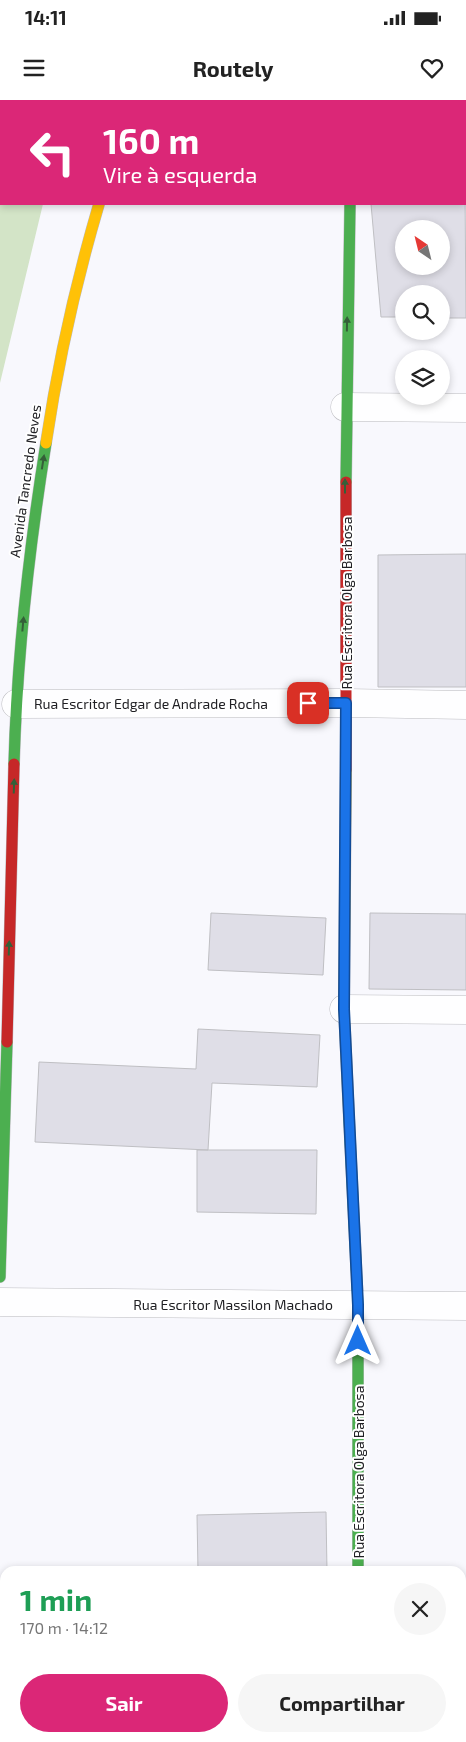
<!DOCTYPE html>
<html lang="pt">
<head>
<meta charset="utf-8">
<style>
	:root { --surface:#fff; --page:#f6f6f6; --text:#222; --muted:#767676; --accent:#db2777 }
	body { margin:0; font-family:"Exo 2",sans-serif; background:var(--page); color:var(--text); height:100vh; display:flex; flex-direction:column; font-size:19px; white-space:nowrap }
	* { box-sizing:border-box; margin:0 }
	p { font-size:16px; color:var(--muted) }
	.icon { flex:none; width:28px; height:28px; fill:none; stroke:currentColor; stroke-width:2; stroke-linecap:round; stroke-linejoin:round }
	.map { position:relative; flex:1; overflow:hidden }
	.panel { position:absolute; left:0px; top:1466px; width:466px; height:176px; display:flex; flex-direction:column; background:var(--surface); border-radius:15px 15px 0 0; box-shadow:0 2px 8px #0003 }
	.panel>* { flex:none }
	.banner { position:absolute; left:0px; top:0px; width:466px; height:105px; box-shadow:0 2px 8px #0003; background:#db2777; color:#fff; overflow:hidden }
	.needle { width:32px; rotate:325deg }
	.tools { position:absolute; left:395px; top:120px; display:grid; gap:10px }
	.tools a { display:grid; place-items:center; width:55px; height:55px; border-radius:50%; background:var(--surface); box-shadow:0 2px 8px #0003; font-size:25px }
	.pin { position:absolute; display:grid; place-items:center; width:42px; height:42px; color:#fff; margin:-21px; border-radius:10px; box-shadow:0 2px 8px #0006 }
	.me { position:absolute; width:55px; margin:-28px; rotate:0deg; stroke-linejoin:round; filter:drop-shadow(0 0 4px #0008) }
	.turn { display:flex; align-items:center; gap:18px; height:105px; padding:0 20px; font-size:22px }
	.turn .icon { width:65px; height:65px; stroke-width:2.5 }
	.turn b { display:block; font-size:35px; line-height:42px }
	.round { display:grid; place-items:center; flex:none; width:52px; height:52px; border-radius:26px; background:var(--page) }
	.headline { display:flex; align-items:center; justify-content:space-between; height:85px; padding:0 20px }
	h1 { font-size:30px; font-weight:700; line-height:38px; color:#1e9e55 }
	.cta { display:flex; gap:10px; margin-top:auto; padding:10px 20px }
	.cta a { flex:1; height:58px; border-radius:30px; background:var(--accent); color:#fff; font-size:20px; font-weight:700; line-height:58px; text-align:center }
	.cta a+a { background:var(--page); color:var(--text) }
	.status { display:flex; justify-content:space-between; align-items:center; height:35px; padding:0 25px; background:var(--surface); direction:ltr }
	.status svg { height:14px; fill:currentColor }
	header { display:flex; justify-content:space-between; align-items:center; height:65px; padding:0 20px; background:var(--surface); font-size:22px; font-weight:700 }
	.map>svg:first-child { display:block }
	.green { fill:#d3e4c7 }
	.building { fill:#dfdee7; stroke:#bfbfc3; fill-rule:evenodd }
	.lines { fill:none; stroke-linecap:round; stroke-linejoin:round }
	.street-casing { stroke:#bcbcc0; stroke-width:29 }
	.fast-casing { stroke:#bcbcc0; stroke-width:12 }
	.slow-casing { stroke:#bcbcc0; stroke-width:12 }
	.jam-casing { stroke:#bcbcc0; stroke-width:12 }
	.street { stroke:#fefeff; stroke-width:28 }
	.fast { stroke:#4caf50; stroke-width:11 }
	.slow { stroke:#ffc107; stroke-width:11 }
	.jam { stroke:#c62828; stroke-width:11 }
	.oneway { fill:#346038 }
	.route-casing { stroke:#114b97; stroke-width:12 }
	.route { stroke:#1a73e8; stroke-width:9 }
	.labels { text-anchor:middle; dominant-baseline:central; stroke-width:4; stroke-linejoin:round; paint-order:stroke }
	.street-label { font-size:14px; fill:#202024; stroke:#fff }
</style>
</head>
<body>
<div class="status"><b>14:11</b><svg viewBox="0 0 49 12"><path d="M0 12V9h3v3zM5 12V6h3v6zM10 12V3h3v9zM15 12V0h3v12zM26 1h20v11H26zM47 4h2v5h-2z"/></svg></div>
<header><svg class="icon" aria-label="menu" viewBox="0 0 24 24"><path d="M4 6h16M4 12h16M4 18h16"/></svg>Routely<svg class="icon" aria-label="heart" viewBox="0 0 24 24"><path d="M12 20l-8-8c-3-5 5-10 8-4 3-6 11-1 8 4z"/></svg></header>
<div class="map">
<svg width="466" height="1642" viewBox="0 0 466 1642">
	<rect width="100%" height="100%" fill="#f8f8fd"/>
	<!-- green -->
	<path class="green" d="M0,0h68l-67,1v103h42l-43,179z"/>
	<!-- building -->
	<path class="building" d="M465,89l1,129h-25v-24h-37v23h-23l-10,-113h94zM404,129h37v37h-37z
		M466,454v133h-88v-132z
		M211,813l115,5 -3,57 -115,-5z
		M370,813l96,1v76l-97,-1z
		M198,929l122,6 -3,52 -105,-4 -4,67 -173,-8 4,-80 157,7z
		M197,1050h120l-1,64 -119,-2z
		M326,1412l1,59h-129l-1,-56z
		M461,1524h5v87l-5,-5z"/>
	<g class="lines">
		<defs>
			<path id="street" d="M465,7h1
				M345,307l121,1
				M16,604l331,-1 119,2
				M344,909l122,1
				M0,1202l466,4
				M461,1516h5
				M461,1631l5,6"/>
			<path id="fast" d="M346,382l4,-278
				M14,664c3,-108 15,-215 32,-321
				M349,1018l9,187v266
				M0,1177l7,-235"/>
			<path id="slow" d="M130,0v1
				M46,343c12,-81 30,-161 53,-239
				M346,670l-2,239 5,109"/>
			<path id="jam" d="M346,382v288
				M7,942l7,-278"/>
		</defs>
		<!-- street casing -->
		<use href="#street" class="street-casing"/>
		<!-- fast casing -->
		<use href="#fast" class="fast-casing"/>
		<!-- slow casing -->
		<use href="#slow" class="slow-casing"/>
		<!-- jam casing -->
		<use href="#jam" class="jam-casing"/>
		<!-- street -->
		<use href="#street" class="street"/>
		<!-- fast -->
		<use href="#fast" class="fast"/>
		<!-- slow -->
		<use href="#slow" class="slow"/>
		<!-- jam -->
		<use href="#jam" class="jam"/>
	</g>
	<!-- one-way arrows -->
	<defs><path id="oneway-solid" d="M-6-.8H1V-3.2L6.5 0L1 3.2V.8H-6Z" transform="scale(1.25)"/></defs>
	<g class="oneway">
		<use href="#oneway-solid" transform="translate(347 224) rotate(-89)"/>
		<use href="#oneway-solid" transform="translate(43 362) rotate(-81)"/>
		<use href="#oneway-solid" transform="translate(345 386) rotate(-90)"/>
		<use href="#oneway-solid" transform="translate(23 524) rotate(-85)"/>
		<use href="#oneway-solid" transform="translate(14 686) rotate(-88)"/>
		<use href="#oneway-solid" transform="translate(9 848) rotate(-88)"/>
	</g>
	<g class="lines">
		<defs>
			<path id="route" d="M308,603h38l-2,306 14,296v36"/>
		</defs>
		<!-- route casing -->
		<use href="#route" class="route-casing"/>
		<!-- route -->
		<use href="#route" class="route"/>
	</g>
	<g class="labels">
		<!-- street labels -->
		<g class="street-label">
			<text transform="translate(25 381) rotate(-82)">Avenida Tancredo Neves</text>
			<text transform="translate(346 503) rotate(-90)">Rua Escritora Olga Barbosa</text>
			<text x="151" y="603">Rua Escritor Edgar de Andrade Rocha</text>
			<text x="233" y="1204">Rua Escritor Massilon Machado</text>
			<text transform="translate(358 1372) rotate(-90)">Rua Escritora Olga Barbosa</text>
		</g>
	</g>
</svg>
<div class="tools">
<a><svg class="needle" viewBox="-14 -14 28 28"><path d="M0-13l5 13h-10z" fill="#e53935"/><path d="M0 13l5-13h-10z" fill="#767676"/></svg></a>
<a><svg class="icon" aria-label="search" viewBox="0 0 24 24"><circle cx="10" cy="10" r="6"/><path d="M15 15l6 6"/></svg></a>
<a><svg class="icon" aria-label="layers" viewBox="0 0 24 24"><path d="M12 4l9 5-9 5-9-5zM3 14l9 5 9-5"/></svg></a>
</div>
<div class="pin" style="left:308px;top:603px;background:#d93025"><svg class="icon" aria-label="arrive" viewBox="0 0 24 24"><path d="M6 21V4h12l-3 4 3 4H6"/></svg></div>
<svg class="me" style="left:358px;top:1241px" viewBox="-20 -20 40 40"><path d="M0-17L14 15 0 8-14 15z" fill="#1a73e8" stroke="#fff" stroke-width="4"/></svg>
<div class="banner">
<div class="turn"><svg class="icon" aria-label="left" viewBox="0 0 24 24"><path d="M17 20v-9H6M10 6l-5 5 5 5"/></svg><div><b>160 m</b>Vire à esquerda</div></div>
</div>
<section class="panel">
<div class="headline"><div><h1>1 min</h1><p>170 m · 14:12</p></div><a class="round"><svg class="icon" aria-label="close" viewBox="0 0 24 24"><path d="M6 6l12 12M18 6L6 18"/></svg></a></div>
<div class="cta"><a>Sair</a><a>Compartilhar</a></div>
</section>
</div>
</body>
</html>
